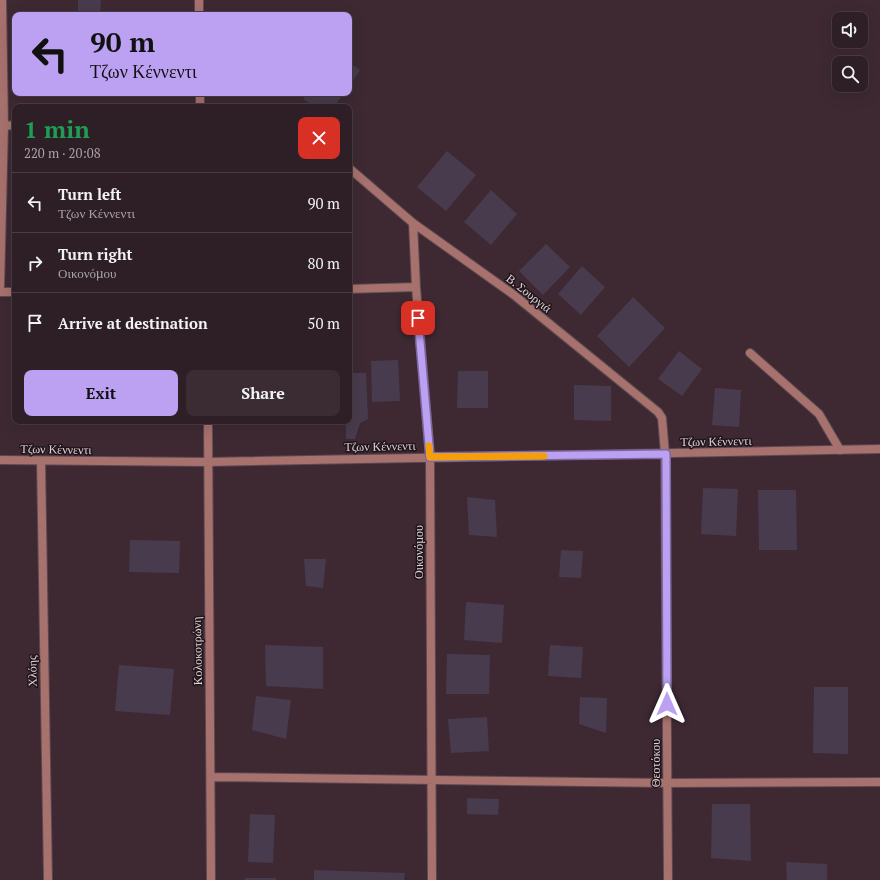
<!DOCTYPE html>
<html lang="en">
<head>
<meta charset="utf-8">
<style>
	:root { --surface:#2e1f26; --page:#3a2c32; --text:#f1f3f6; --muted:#a7a2a7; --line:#493d43; --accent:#bca0f2 }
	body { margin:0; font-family:"PT Serif",serif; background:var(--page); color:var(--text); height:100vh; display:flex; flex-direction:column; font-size:15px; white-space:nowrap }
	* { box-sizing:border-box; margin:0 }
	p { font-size:13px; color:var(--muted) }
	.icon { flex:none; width:22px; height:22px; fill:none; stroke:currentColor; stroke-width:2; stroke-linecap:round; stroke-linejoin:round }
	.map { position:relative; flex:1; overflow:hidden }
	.details { position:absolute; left:12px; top:104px; width:340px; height:320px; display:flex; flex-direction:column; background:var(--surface); border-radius:8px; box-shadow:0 4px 16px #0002,0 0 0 1px var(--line) }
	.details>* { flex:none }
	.hud { position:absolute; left:12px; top:12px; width:340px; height:84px; border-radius:8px; box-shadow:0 4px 16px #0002,0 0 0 1px var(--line); background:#bca0f2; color:#111; overflow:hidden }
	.buttons { position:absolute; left:832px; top:12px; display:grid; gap:8px }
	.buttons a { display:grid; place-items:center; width:36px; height:36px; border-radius:8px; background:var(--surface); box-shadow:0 4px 16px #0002,0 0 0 1px var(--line); font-size:20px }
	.pin { position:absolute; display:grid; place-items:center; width:34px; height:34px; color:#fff; margin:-17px; border-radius:8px; box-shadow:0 2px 6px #0006 }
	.me { position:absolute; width:44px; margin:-22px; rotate:0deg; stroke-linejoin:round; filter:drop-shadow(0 0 3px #0008) }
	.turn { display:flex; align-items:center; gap:14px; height:84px; padding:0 12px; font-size:18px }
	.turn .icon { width:52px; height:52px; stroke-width:2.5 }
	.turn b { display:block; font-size:28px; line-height:34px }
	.round { display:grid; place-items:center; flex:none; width:42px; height:42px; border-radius:8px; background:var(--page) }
	.summary { display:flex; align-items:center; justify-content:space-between; height:68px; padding:0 12px }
	h1 { font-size:24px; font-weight:800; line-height:30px; color:#1e9e55 }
	.button { display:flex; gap:8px; margin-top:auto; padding:8px 12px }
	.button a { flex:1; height:46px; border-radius:8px; background:var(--accent); color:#111; font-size:16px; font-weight:800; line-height:46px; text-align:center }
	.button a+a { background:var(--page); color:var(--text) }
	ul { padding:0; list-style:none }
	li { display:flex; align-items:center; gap:12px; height:60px; padding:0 12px; border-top:1px solid var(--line) }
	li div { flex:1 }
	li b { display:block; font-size:15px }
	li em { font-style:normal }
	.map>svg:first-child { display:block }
	.building { fill:#483b4d }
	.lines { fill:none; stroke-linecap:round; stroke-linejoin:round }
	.minor-casing { stroke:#5b4851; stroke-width:10 }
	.tertiary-casing { stroke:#5b4851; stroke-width:10 }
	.minor { stroke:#a7716d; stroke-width:8 }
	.tertiary { stroke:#a7716d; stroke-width:8 }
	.route-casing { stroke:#7a689d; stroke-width:10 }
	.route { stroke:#bca0f2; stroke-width:7 }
	.slow { stroke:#f59e0b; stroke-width:7 }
	.labels { text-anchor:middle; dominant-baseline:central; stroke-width:3; stroke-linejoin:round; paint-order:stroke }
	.street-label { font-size:12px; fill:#e1d3d8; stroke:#1f151a }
</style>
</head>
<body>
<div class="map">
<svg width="880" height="880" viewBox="0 0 880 880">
	<rect width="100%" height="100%" fill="#3e2933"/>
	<!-- building -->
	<path class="building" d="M78,0h23l-1,15h-22z
		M349,62l11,8 -11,16z
		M307,93h37l-10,14h-19l-12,-8z
		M447,151l29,24 -30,36 -29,-24z
		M491,190l26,24 -26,31 -27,-23z
		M546,244l24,23 -27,28 -24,-24z
		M582,266l23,21 -24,28 -23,-21z
		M633,297l32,31 -36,39 -32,-31z
		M679,351l23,18 -20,27 -24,-17z
		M398,360l2,41 -28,1 -1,-41z
		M458,371h30v37h-31z
		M349,373h17l2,46 -8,4 -5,16h-9v-16l-6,-2h9z
		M574,385l37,1v35l-37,-1z
		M715,388l26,2 -2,37 -27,-2z
		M703,488l35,1 -2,47 -35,-2z
		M758,490h38l1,60h-38z
		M467,497l28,3 2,37 -28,-2z
		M130,540l50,1 -1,32 -50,-1z
		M561,550l22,1 -2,27 -22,-1z
		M304,559h22l-3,29 -17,-2z
		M466,602l38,3 -2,38 -38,-3z
		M265,645l58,2v42l-57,-3z
		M550,645l33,2 -2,31 -33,-2z
		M447,654l43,1 -1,39h-43z
		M119,665l55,4 -4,46 -55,-4z
		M814,687h34v67l-35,-1z
		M256,696l35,4 -5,39 -34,-9z
		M580,697l27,1 -1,35 -27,-9z
		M487,717l2,34 -38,2 -3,-34z
		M467,798l32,1 -1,16 -31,-1z
		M712,804h38l1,57 -40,-3z
		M250,814l25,1 -2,48 -25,-1z
		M786,862l41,2v16h-40z
		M314,870l91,3 -1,7h-90z
		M245,878h31v2h-31z"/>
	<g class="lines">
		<defs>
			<path id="minor" d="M199,0v15
				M200,93v14
				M4,126l11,-1
				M349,168l64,55 101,72 144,117 4,6 3,36 3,426
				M413,223l3,64 14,170 2,423
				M0,289l4,-163 -2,-126
				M349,289l67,-2
				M0,292h15
				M750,353l69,61 21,36
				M208,421l3,459
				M41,461l7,419
				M211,777l456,6 213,-1"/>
			<path id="tertiary" d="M0,460l207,2 673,-13"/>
		</defs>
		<!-- minor casing -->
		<use href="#minor" class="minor-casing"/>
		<!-- tertiary casing -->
		<use href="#tertiary" class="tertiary-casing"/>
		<!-- minor -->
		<use href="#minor" class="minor"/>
		<!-- tertiary -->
		<use href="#tertiary" class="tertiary"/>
	</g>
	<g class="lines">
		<defs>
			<path id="route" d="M418,318l12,139 236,-3 1,250"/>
		</defs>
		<!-- route casing -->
		<use href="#route" class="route-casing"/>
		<!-- route -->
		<use href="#route" class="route"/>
		<!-- slow -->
		<path class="slow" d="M429,446l1,11 114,-1"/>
	</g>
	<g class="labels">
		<!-- street labels -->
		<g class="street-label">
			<text transform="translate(529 293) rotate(38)">Β. Σουργιά</text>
			<text transform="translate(716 441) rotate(-1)">Τζων Κέννεντι</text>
			<text transform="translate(380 446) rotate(-1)">Τζων Κέννεντι</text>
			<text transform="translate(56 449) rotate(1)">Τζων Κέννεντι</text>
			<text transform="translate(418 552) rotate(-90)">Οικονόμου</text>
			<text transform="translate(197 651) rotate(-91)">Κολοκοτρώνη</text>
			<text transform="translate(32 671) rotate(-91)">Χλόης</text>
			<text transform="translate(655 763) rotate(-90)">Θεοτόκου</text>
		</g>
	</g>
</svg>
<div class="buttons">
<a><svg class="icon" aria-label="sound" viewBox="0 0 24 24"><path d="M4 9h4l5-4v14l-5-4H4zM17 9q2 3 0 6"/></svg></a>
<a><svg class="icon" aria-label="search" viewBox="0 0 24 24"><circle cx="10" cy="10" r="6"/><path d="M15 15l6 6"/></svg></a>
</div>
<div class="pin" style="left:418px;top:318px;background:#d93025"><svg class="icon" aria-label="arrive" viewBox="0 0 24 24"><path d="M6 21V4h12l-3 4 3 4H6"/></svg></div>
<svg class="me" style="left:667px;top:704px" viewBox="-20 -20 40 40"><path d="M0-17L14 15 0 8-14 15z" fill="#bca0f2" stroke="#fff" stroke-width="4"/></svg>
<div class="hud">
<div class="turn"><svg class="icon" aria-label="left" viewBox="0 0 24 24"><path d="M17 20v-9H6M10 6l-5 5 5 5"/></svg><div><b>90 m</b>Τζων Κέννεντι</div></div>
</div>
<section class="details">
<div class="summary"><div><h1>1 min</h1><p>220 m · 20:08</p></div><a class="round" style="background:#d93025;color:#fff"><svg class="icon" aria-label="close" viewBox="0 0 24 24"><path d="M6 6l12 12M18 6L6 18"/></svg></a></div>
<ul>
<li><svg class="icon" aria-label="left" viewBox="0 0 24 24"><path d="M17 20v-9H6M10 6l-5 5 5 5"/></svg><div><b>Turn left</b><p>Τζων Κέννεντι</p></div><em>90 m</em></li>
<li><svg class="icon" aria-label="right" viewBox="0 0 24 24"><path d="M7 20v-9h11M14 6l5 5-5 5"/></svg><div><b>Turn right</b><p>Οικονόμου</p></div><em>80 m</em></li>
<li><svg class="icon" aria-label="arrive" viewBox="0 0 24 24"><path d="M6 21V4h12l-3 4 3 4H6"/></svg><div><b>Arrive at destination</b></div><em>50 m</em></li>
</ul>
<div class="button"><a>Exit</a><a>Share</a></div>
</section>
</div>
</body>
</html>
